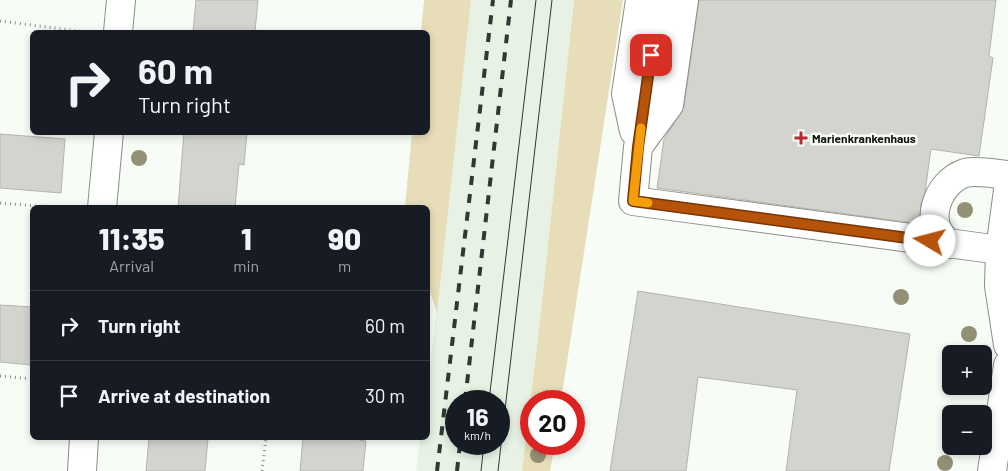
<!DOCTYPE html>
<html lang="en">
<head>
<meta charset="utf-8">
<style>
	:root { --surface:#171b24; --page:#242831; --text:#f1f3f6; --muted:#9ea1a6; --line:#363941 }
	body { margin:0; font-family:Barlow,sans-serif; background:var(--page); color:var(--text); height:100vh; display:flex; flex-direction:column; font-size:19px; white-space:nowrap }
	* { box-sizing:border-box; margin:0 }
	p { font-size:16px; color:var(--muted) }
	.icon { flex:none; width:28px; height:28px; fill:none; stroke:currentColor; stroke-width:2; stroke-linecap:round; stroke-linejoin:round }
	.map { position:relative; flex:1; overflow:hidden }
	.side { position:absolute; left:30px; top:205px; width:400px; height:235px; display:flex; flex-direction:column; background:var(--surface); border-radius:8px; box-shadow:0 2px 8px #0003 }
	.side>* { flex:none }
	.hud { position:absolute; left:30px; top:30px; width:400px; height:105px; border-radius:8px; box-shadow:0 2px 8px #0003; background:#171b24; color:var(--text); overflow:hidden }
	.buttons { position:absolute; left:942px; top:345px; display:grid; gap:10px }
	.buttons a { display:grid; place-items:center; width:50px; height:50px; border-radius:8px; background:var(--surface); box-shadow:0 2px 8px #0003; font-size:25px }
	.speed { position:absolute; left:445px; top:390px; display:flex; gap:10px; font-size:25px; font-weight:700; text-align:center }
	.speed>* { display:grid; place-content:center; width:65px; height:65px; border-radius:50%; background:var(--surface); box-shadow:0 2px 8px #0003; line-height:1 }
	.speed small { font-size:12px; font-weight:400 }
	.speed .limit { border:8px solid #d22; background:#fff; color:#111 }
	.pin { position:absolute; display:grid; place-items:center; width:42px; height:42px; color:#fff; margin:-21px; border-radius:10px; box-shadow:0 2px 8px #0006 }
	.me { position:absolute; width:55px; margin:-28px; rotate:278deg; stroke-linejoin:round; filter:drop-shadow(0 0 4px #0008) }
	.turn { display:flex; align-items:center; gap:18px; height:105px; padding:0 25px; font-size:22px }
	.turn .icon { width:65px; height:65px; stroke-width:2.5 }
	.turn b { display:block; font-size:35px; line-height:42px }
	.eta { display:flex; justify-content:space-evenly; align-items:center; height:85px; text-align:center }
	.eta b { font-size:30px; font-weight:800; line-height:35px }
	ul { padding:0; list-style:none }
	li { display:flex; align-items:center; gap:15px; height:70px; padding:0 25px; border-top:1px solid var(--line) }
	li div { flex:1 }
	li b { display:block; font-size:19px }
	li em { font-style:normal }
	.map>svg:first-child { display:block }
	.built { fill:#e7f2e5; fill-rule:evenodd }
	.green { fill:#e7ddb9 }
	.building { fill:#d2d4cd; stroke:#b3b4ad }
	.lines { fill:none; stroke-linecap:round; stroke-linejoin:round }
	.minor-casing { stroke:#8a8f89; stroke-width:30 }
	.path { stroke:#8a8e89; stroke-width:3; stroke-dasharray:1 4; stroke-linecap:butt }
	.minor { stroke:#fff; stroke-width:28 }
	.tram { stroke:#343634; stroke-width:1 }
	.rail { stroke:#343634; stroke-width:4; stroke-dasharray:9 9; stroke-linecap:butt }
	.tree { fill:#939075 }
	.route-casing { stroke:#753606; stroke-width:12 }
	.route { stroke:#b45309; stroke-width:9 }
	.slow { stroke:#f59e0b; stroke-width:9 }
	.poi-dot { fill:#b72732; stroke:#f7fdf6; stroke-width:2 }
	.labels { text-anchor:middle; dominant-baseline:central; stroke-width:5; stroke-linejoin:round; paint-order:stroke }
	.poi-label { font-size:12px; font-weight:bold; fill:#0f110f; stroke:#f7fdf6; text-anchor:start }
</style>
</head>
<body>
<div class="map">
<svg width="1008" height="471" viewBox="0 0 1008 471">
	<rect width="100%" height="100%" fill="#f7fdf6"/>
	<!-- built -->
	<path class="built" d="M471,0h103l-34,320 -18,151h-106l4,-33h8v-53zM456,401h43v43h-43z"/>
	<!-- green -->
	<path class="green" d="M424,0h47l-34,313 -9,-27v-78l-23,-1 7,-74 16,-1v-100h-7z
		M574,0h49l-62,401h-30v43h24l-5,27h-28l18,-151z"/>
	<!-- building -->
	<path class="building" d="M196,0h62l-3,32h-62z
		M699,0h297l-7,56 4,2 -14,98 -48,-7 -6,43 -4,11 -1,21 -263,-36 7,-49 20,-32z
		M184,132h63l-3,33 -5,-1 -4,44h-57z
		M0,134l65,5 -4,54 -61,-5z
		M638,291l272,43 -21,137h-103l11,-81 -99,-13 -12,94h-76z
		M0,305l32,2v58l-32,-3z
		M149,438h59l-3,33h-59z
		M303,438h56v2l7,1 -3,30h-63z"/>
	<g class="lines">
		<defs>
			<path id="minor" d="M660,0l-22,147 -5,54 367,49
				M118,32l3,-32
				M634,131l-8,-37 14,-94
				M640,144l29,-39 15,-105
				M1008,190l-8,60 -1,36 9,59
				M102,208l7,-76
				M950,244c-29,-18 -13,-62 15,-71 13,-3 30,1 43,2
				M82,471l2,-33
				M992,471l16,-106"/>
		</defs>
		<!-- minor casing -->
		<use href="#minor" class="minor-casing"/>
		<!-- path -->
		<path class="path" d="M0,21l85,11
			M0,203l62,5
			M0,376l32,3
			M262,471l4,-33"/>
		<!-- minor -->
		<use href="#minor" class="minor"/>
		<!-- tram -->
		<path class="tram" d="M489,401l47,-401
			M481,471l3,-27
			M498,471l54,-471"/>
		<!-- rail -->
		<path class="rail" d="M465,401l46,-401
			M437,471l56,-471
			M457,471l3,-27"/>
	</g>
	<!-- trees -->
	<g class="tree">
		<circle cx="139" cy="158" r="8"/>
		<circle cx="965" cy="210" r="8"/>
		<circle cx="901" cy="297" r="8"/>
		<circle cx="969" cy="334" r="8"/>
		<circle cx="538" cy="455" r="8"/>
		<circle cx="945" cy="463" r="8"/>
	</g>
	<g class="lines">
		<defs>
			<path id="route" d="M651,55l-13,92 -5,54 297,40"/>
		</defs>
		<!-- route casing -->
		<use href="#route" class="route-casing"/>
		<!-- route -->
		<use href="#route" class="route"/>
		<!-- slow -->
		<path class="slow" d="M641,128l-8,73 15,2"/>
	</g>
	<!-- markers -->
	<path class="poi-dot" d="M798.5 130.5h5v5h5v5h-5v5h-5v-5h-5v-5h5z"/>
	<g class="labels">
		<!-- poi labels -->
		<g class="poi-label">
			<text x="812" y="138">Marienkrankenhaus</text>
		</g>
	</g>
</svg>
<div class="buttons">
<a>+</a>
<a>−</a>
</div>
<div class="speed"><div>16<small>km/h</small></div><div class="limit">20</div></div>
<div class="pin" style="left:651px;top:55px;background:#d93025"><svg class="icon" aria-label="arrive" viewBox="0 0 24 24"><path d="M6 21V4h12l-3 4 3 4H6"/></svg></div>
<svg class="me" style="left:930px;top:241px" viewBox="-20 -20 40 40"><circle r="19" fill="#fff"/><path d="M0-13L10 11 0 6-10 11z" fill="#b45309"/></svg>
<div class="hud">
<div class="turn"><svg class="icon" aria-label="right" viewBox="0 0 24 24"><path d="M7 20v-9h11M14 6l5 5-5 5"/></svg><div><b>60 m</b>Turn right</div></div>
</div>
<section class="side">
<div class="eta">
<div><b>11:35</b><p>Arrival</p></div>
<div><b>1</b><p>min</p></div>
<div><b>90</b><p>m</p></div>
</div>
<ul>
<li><svg class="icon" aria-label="right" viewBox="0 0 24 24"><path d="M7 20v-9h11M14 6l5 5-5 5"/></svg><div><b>Turn right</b></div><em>60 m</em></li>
<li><svg class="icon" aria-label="arrive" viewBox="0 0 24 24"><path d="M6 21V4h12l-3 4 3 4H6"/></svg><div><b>Arrive at destination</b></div><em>30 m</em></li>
</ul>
</section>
</div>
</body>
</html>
